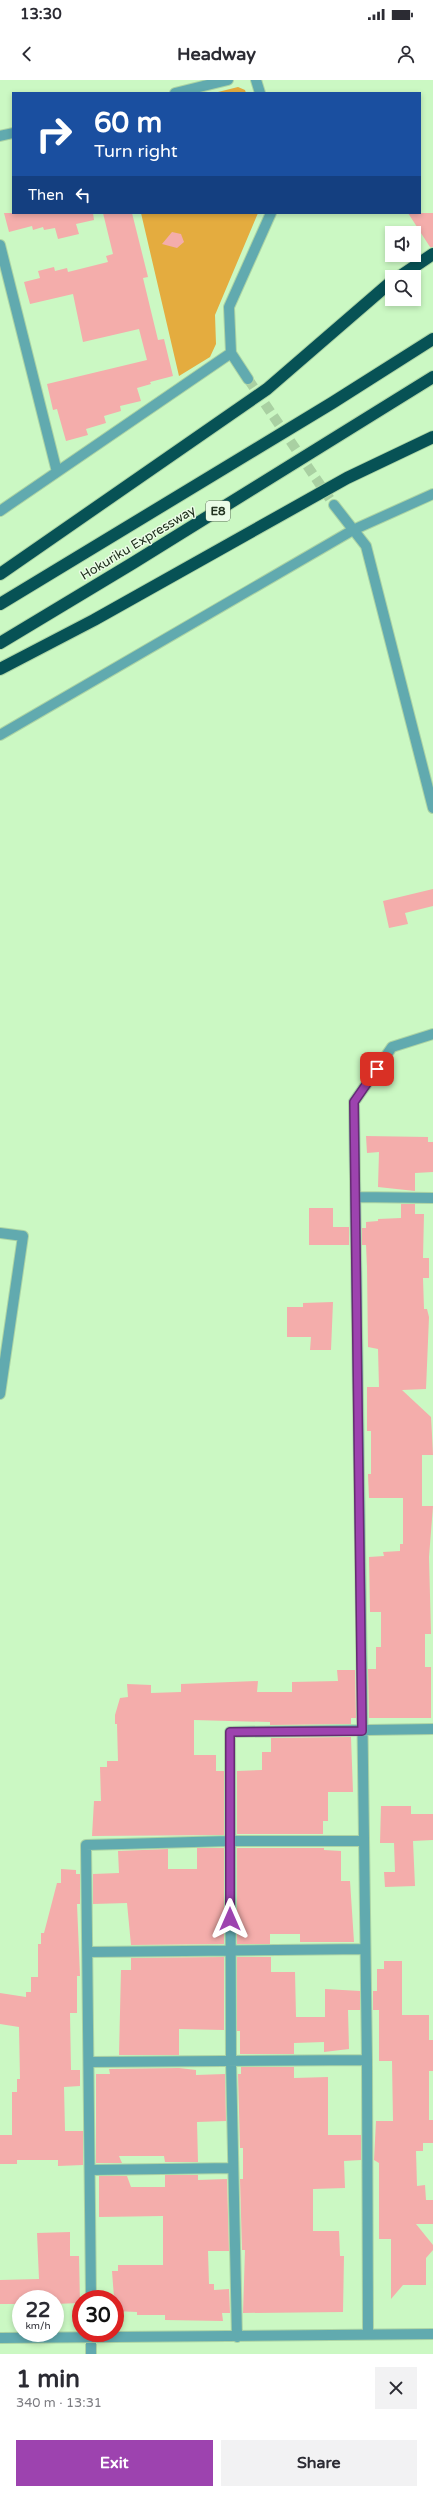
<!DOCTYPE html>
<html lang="en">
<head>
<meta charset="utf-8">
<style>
	:root { --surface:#fff; --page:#f2f2f3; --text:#2b2b33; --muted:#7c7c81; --accent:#9d43af }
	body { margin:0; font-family:"Varela Round",sans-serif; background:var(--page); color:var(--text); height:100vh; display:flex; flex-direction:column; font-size:15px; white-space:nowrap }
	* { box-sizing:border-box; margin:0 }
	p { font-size:13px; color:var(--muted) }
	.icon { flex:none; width:22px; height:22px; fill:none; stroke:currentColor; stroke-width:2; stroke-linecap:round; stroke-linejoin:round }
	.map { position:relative; height:2274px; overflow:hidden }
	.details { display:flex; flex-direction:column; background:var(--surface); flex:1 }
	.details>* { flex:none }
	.top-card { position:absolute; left:12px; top:12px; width:409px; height:122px; border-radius:0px; box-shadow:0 2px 6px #0003; background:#1a4fa0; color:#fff; overflow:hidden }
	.buttons { position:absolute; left:385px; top:146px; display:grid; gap:8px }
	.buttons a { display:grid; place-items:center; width:36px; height:36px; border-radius:0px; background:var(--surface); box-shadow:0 2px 6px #0003; font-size:20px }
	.speed { position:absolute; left:12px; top:2210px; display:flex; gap:8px; font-size:20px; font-weight:700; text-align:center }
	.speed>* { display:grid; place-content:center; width:52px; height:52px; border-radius:50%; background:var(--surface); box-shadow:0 2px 6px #0003; line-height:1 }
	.speed small { font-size:10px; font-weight:400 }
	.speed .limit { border:6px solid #d22; background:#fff; color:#111 }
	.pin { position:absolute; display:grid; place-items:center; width:34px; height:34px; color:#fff; margin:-17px; border-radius:8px; box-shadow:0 2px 6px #0006 }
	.me { position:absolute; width:44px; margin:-22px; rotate:0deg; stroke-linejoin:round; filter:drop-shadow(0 0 3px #0008) }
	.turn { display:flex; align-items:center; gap:14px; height:84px; padding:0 16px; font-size:18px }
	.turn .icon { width:52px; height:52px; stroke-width:2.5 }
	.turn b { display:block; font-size:28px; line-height:34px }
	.then { display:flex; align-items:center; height:38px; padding:0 16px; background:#0003; gap:8px; font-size:15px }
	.round { display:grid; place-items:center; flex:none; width:42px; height:42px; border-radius:0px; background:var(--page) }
	.overview { display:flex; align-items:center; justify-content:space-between; height:68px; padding:0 16px }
	h1 { font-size:24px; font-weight:700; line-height:30px }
	.button { display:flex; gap:8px; margin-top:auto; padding:8px 16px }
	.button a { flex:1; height:46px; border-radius:0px; background:var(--accent); color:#fff; font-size:16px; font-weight:700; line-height:46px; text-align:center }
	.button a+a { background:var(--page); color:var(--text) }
	.status { display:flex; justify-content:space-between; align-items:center; height:28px; padding:0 20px; background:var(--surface); direction:ltr }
	.status svg { height:11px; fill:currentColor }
	header { display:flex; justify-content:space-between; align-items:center; height:52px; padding:0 16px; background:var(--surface); font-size:18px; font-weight:700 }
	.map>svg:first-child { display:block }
	.green { fill:#e4ac3f }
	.building { fill:#f4adab }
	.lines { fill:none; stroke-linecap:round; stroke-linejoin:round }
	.street-tunnel { stroke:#a9d0a2; stroke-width:10; stroke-dasharray:10 5; stroke-linecap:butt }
	.street-casing { stroke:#acd4a5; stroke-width:12 }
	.highway-casing { stroke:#acd4a5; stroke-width:14 }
	.street { stroke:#61aaaf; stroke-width:10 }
	.highway { stroke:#075255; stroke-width:12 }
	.route-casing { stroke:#662c72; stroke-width:10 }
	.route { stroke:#9d43af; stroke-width:7 }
	.labels { text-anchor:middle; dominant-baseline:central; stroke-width:3; stroke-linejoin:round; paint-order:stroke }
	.shield { fill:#ebfce7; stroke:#5e6f5a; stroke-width:1 }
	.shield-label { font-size:12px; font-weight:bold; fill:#21321e }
	.street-label { font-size:13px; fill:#21321e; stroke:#ebfce7 }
</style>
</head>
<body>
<div class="status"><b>13:30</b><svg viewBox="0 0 49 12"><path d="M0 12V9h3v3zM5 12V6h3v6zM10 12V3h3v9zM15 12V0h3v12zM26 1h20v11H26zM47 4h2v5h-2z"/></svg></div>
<header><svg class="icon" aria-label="back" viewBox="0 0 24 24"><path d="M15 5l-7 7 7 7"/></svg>Headway<svg class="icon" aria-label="person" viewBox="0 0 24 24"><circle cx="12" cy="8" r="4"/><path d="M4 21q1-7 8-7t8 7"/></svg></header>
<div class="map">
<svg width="433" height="2274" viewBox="0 0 433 2274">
	<rect width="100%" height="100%" fill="#cbf8c3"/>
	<!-- green -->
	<path class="green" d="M238,7l7,3 1,3h-32z
		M141,133h117l-43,102 1,29 -6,13 -31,19z"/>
	<!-- building -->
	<path class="building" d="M4,133h89l1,7 -18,4 3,10 -21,5 -3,-11 -11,2 -1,-3 -10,3 -1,-4 -23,6z
		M103,133h29l16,64 -5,1 15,62 6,-1 9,37 -23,6 1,2 -14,4 4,13 -21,5 1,5 -17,5 2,7 -20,6 2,6 -22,6 -9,-32 -4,1 -6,-26 100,-24 -8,-31 -56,13 -10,-48 -43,10 -6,-22 16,-4 -2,-7 16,-4 1,4 12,-3 1,4 40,-10 -2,-6 7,-2z
		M408,133h25v34h-3z
		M172,152l9,2 3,8 -7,6 -15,-4z
		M433,809v17l-28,7 3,11 -19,4 -6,-27z
		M366,1056l62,1v5h5v30l-18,1v18l-37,-4 1,-35 -12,1z
		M401,1124h14v10h9l-1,44h6v20h-6l1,31h3l2,8 -3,72 -24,1 29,27 1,18 1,20h-11v51h11l-4,51 2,77h-6v33h6v51h-62l-1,-49h8v-22h5v-35h-11l-1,-55 15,-1 -1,-4 17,-1v-7h3v-46h-34l-1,-24h3v-43h-4v-44h12l-1,-38 -10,-2 -1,-80 -1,-22h-4v-17h4v-6l12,-1v-2l23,-1z
		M309,1128h24v19h16v18h-40z
		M333,1222l-2,48h-21l1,-13h-24v-30h16v-4z
		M337,1590h18l1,48h-5v6l-81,1v-3l-76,-2v35h22v16h8v64l-132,1 2,-35h7l-1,-34h7v-6h11l-1,-37h-2v-9l5,-17 8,-1 -1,-13 24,1v8l30,-1v-8l77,-3 -1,11h35v-10l46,-1z
		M351,1657l2,55h-25v29h-5v13h-86v-63l25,-1v-18h9v-14z
		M381,1726h30v8h22v26l-20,1 2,45 -30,1 -1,-15h11l-1,-29h-14z
		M197,1768h27v96l-93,1 -4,-42 -34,1v-30l26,-1 -1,-22 50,-2v20h29z
		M237,1768h87v2l17,1v30h9l4,61h-54v-8h-30v10h-33z
		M61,1789l15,1v4h4v30h-3l3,72h-3v37h-7l1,57h9v16l-16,1 1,44h18v34l-25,1v-6h-41v4h-17v-29h12v-43h5v-13h3l-1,-52 -19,-3v-31l26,4v-5h5v-15h7v-33h3v-11h3l13,-50h4z
		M224,1877v73l-45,-1v26h-60l2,-85h10v-12z
		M237,1877h34v15h24l1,45h29v-28l35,2v19h-12l1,39 -25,3v-10l-30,1v11h-54v-23h-3z
		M384,1881h18v54h27v25h4v31h-4v49h4v23h-10v8h-7l1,35 8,-1 1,15h7v24h-17l17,21v5l-7,8v27h-23l-12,14v-60h-12v-76l-5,-3 2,-39h17l-1,-60h-13v-51h-6v-19h4v-22h7z
		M241,1987h53v11l34,-1v58h33v25l-17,1 1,27 -32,1v42h26l1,25h4l-1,56 -100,1 2,-63h-3l-2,-71h3v-31h-3l-2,-74h3z
		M179,1988l17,2v5l29,-1 1,47 -29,1 1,40h-33l-1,-6h-45l3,7h-26v-89h14l-1,-5z
		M165,2095h33v5l29,-1 2,72h-21l1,33h5v6l15,-1 1,24h-8l1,8 -58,-1v-5h-28v-3l-22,-1 -3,-40h6v-6h45v-49l-64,1v-41h28l4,11h34z
		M70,2152v24h9l1,47 -25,1v-5h-34v5h-21v-24l39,-1 -2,-46z"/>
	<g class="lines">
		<!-- street-tunnel -->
		<path class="street-tunnel" d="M248,299l86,126"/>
		<defs>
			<path id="street" d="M256,0l4,13
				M175,13l53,-13
				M0,56l13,-3
				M0,165l57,227
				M248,299l-17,-26 -2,-46 42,-94
				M334,425l32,41 67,262
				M0,431l231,-158
				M0,655l353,-205 80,-36
				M356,1117l77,1
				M0,1153l23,3 -23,158
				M88,1872l277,-3
				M90,1982l277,-2
				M90,2090l143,-2
				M91,2219l-5,-454 143,-4h135
				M91,2253v21
				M368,2254l-1,-274 -13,-958 38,-55 41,-13
				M237,2257l-6,-276 -1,-329 203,-3
				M0,2258l433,-4"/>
			<path id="highway" d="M399,197l34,-23
				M0,494l267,-185 125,-108
				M0,524l332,-201 101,-64
				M0,563l133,-80 300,-186
				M0,589l94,-49 253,-142 86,-41"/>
		</defs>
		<!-- street casing -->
		<use href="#street" class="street-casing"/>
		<!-- highway casing -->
		<use href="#highway" class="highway-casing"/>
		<!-- street -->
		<use href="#street" class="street"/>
		<!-- highway -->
		<use href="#highway" class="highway"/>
	</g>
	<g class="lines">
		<defs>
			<path id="route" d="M230,1839v-187l132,-1 -8,-629 23,-33"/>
		</defs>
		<!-- route casing -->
		<use href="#route" class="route-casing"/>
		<!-- route -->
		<use href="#route" class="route"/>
	</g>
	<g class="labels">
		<!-- shield labels -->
		<rect class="shield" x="206" y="421" width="24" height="20" rx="3"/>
		<g class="shield-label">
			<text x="218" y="431">E8</text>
		</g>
		<!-- street labels -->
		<g class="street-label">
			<text transform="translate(138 463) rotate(-31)">Hokuriku Expressway</text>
		</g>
	</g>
</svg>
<div class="buttons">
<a><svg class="icon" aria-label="sound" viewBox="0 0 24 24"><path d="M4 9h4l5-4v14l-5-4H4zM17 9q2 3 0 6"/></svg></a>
<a><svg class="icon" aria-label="search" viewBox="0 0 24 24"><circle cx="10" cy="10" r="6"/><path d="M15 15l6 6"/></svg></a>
</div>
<div class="speed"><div>22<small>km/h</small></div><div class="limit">30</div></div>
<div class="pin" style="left:377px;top:989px;background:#d93025"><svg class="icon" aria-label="arrive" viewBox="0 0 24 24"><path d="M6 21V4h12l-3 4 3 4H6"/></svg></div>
<svg class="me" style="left:230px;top:1839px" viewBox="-20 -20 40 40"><path d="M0-17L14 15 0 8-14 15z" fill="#9d43af" stroke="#fff" stroke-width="4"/></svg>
<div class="top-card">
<div class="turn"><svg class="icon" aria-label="right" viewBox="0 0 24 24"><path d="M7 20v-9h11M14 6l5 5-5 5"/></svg><div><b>60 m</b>Turn right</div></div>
<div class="then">Then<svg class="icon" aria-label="left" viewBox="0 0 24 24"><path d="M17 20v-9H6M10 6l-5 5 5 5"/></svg></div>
</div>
</div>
<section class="details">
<div class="overview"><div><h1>1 min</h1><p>340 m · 13:31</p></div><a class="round"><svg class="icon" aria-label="close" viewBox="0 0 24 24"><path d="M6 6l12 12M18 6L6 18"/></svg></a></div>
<div class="button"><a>Exit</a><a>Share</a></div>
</section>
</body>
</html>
